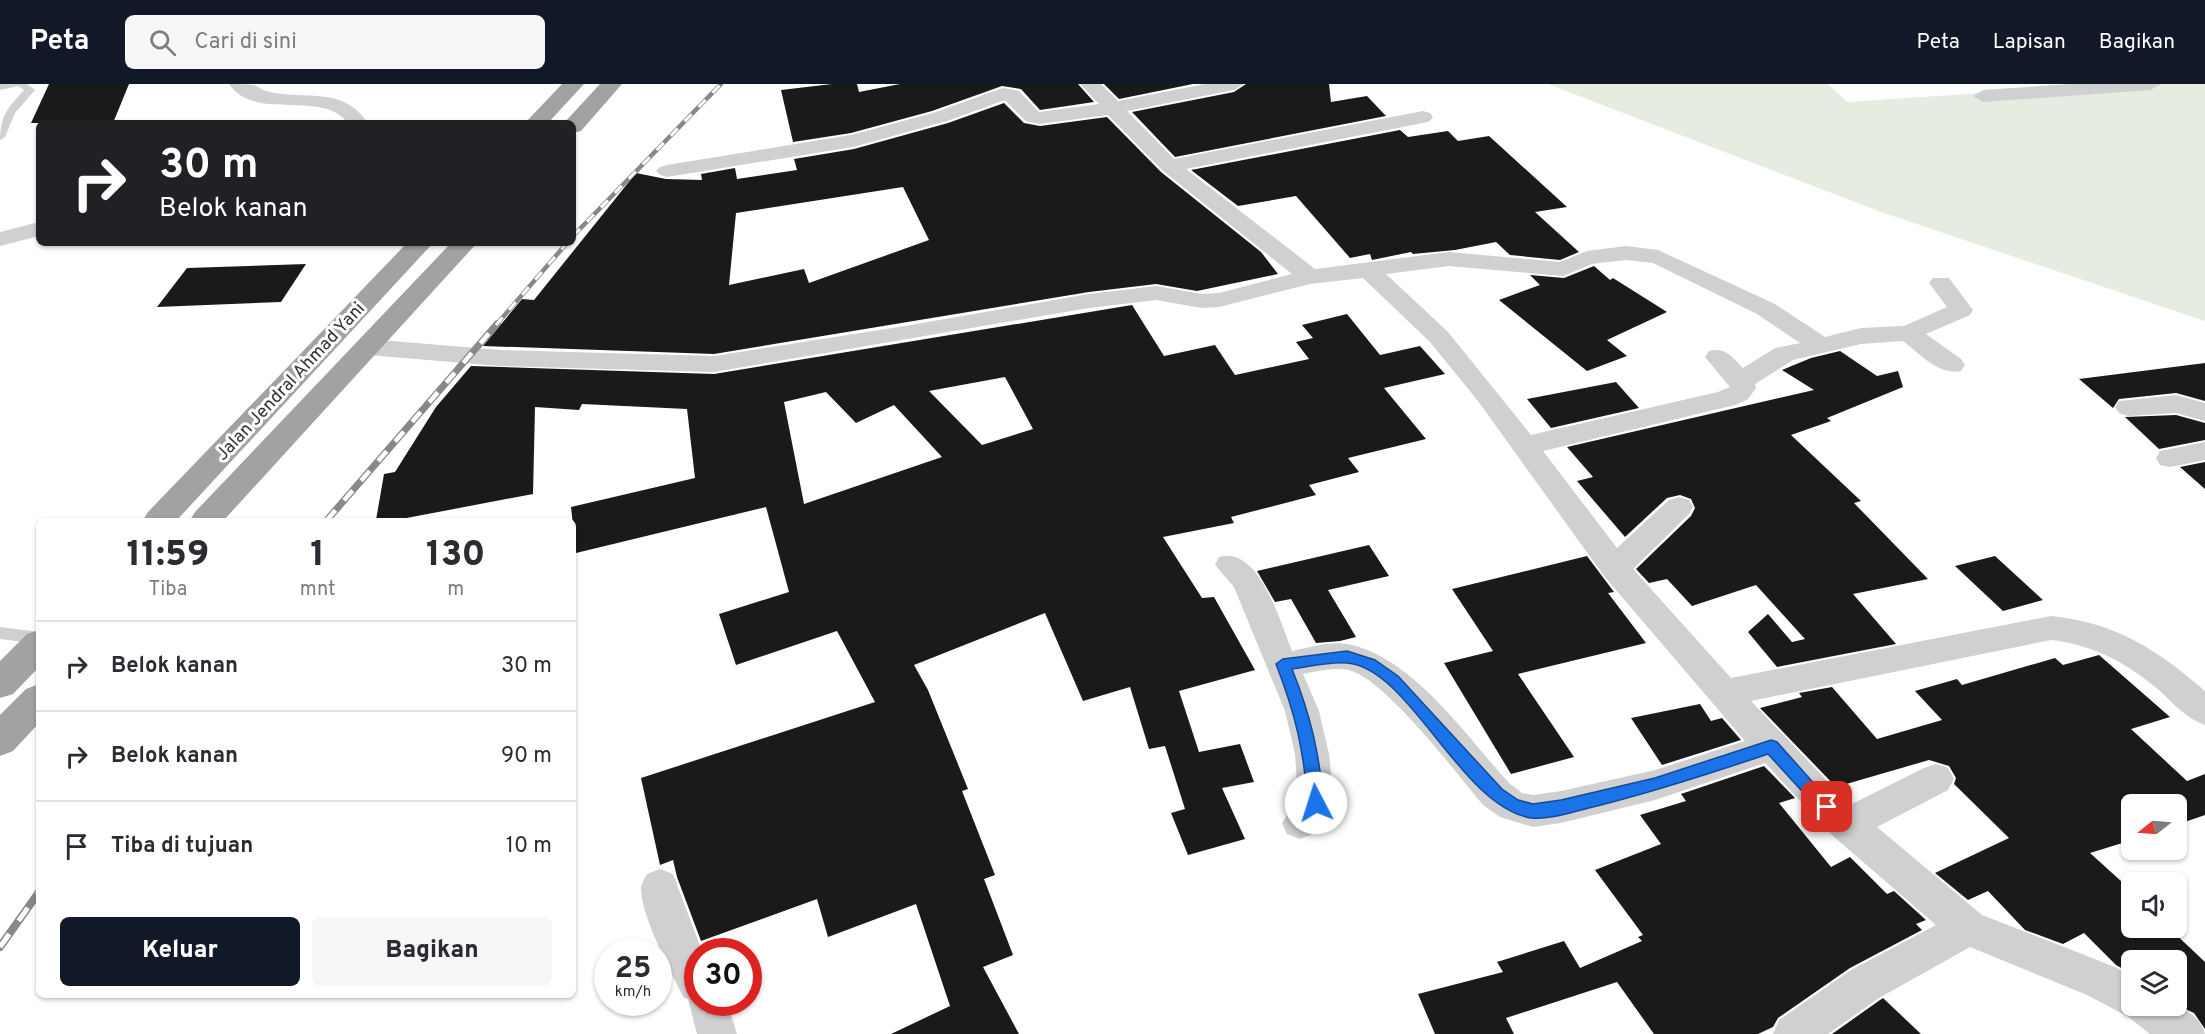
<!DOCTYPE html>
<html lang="id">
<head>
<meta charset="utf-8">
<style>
	:root { --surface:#fff; --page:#f7f7f7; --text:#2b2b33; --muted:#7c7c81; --line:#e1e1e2; --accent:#111827 }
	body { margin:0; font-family:Overpass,sans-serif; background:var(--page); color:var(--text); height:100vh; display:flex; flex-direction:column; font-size:22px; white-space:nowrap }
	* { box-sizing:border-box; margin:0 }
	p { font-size:20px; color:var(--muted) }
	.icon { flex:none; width:33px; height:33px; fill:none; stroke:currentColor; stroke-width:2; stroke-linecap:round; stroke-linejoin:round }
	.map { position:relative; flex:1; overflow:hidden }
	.details { position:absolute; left:36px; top:434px; width:540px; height:480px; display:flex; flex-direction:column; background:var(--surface); border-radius:9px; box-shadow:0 2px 4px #0004 }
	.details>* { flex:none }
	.guide { position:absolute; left:36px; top:36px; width:540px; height:126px; border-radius:9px; box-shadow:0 2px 4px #0004; background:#202124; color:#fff; overflow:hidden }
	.needle { width:39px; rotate:253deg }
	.buttons { position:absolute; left:2121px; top:710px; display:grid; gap:12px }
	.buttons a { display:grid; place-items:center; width:66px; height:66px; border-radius:9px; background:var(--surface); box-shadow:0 2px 4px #0004; font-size:30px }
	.speed { position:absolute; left:594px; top:854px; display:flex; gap:12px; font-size:30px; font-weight:700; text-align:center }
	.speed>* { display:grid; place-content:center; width:78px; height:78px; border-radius:50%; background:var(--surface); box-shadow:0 2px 4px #0004; line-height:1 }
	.speed small { font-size:15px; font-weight:400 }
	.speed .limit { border:9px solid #d22; background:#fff; color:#111 }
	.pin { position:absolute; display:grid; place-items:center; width:51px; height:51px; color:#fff; margin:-26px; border-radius:12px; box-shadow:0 3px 9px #0006 }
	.me { position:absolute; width:66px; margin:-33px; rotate:355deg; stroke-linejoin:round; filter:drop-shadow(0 0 4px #0008) }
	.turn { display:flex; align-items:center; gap:21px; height:126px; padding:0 24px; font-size:27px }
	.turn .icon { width:78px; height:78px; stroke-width:2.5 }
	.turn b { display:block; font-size:42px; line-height:51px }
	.eta { display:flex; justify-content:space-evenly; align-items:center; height:102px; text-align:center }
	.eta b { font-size:36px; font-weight:800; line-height:42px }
	.action { display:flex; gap:12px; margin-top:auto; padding:12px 24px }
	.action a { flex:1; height:69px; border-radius:9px; background:var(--accent); color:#fff; font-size:24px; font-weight:800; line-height:69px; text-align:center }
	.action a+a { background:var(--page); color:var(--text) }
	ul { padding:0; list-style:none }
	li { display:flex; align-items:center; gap:18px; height:90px; padding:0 24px; border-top:2px solid var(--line) }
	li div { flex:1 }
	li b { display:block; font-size:22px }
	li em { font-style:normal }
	header { display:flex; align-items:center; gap:36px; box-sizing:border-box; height:84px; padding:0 30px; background:var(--accent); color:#fff }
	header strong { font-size:28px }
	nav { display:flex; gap:33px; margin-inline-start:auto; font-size:21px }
	.search { width:420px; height:54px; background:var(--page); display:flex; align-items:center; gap:15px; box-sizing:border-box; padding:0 21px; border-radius:9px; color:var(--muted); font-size:22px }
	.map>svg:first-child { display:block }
	.green { fill:#e6ecdf }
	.building { fill:#1a1a1a; fill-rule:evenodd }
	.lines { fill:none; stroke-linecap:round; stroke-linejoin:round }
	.service { fill:#d0d0d0; fill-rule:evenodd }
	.minor { fill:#d0d0d0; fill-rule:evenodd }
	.trunk { fill:#a2a2a2; fill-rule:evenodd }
	.rail-far2-casing { stroke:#888; stroke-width:4.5 }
	.rail-far1-casing { stroke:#888; stroke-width:7 }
	.rail-casing { stroke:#888; stroke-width:8 }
	.rail-far2 { stroke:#fff; stroke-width:3; stroke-dasharray:10; stroke-linecap:butt }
	.rail-far1 { stroke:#fff; stroke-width:4.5; stroke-dasharray:13; stroke-linecap:butt }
	.rail { stroke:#fff; stroke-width:5; stroke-dasharray:16; stroke-linecap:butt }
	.route { fill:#1a73e8; stroke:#114b97; stroke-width:1.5 }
	.labels { text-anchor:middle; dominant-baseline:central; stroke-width:6; stroke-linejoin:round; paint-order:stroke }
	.street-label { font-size:18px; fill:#333; stroke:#fff }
</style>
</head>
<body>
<header>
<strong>Peta</strong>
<div class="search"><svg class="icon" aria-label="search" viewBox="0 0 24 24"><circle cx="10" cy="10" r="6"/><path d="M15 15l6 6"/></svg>Cari di sini</div>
<nav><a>Peta</a><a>Lapisan</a><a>Bagikan</a></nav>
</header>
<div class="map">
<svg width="2205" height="950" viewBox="0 0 2205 950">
	<rect width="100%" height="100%" fill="#fff"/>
	<!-- green -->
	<path class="green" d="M1548,0h280l19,18 267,-18h91v237l-324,-109z"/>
	<!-- building -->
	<path class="building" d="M49,0h80l-16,39h-82z
		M832,0h25l2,8 41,-8h178l16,18 -54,8 -19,-21 -19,-3 -70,25 -81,22 -58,9 -12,-52z
		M1104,0h89l-74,15z
		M1246,0h83l2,18 36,-6 19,20 -211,41 -43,-45 102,-20z
		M1004,19l20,20 16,3 67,-9 54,55 100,80 17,22 -81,17 -41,-7 -67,8 -375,62 -231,-8 39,-47 12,1 102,-127 30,6 36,1 -1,-6 34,-6 2,11 60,-9 -3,-11 60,-10 94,-26zM903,103l26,53 -120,43 -5,-14 -75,16 7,-72z
		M1400,46l8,7 40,-6 10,10 31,-5 78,71 -32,5 44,40 -19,8 -50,-5 -14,-13 -41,8 -42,4 -2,-2 -39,8 -2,-6 -20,4 -54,-62 -58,10 -47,-36z
		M306,180l-25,38 -124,5 30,-39z
		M1594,182l16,14 3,-2 54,34 -60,28 20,16 -40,15 -88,-71 41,-15 -10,-10 34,3z
		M1132,221l32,51 51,-11 20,30 74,-16 -13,-17 17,-4 -11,-13 45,-11 33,41 40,-9 25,28 -61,14 42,51 -78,19 11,14 -50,13 7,10 -85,22 3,6 -71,14 39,61 12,-1 41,73 -76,21 20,61 41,-8 14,38 -32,6 23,51 -57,16 -17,-42 14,-4 -20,-63 -16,3 -19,-62 -47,14 -38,-88 -131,52 14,25 40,99 -6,2 33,84 -11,4 29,76 -30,12 36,67h-128l59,-28 -34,-102 -88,33 -11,-38 -116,42 -24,-64 -4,-17 -13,5 -19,-87 234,-76 -38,-71 -101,34 -17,-51 70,-22 -23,-85 -190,46 -5,-46 124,-29 -8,-69 -105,-5 -3,6 -44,-3 -2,87 -137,26h-20l8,-46 11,-2 41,-65 35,-41 243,8zM1005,293l28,52 -51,16 -53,-54zM826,308l30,31 38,-18 48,52 -138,47 -20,-102z
		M1840,267l37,25 21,-5 5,16 -76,31 4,3 -40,14 70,66 -7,2 74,76 -75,15 43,50 -119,23 -29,-35 20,-18 24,28 13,-3 -49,-54 -64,21 -25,-27 -18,4 -13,-14 55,-53 4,-8 -4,-9 -11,-4 -13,3 -42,39 -48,-56 16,-4 -26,-30 247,-57 -32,-20 29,-12z
		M2205,279v38l-29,-8 -57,6 -6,9 -34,-29z
		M1616,298l23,26 -88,20 -24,-29z
		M2176,331l29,8v17l-46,9 -34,-32z
		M2205,378v27l-25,-22z
		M1369,461l20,31 -61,14 28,47 -16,4 -24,2 -25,-44 -16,3 -18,-31z
		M1587,472l27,36 -6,1 38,50 -128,31 56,83 -63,17 -67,-111 49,-12 -41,-62z
		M1995,472l48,44 -40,11 -48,-45z
		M2099,571l71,62 -39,12 56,52 18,-7v41l-29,10v-21h-44v36l-42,13 42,38v36h36l37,35v67l-11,-16 -18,-8v-45h-44v14l-16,-9 -32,-32 -21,11 -38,-14 -37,-39 -20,9 -33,-27 74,-35 -55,-54 2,-6 -7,-12 -20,-6 -93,27 -76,-79 42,-11 -3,-4 33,-6 45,52 65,-19 -27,-29 42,-12 5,6 93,-27 8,7z
		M1700,620l11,17 11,-3 19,22 -79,25 -31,-47z
		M1764,682l31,32 -16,5 52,64 19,-10 37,37 7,-3 32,29 -10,4 6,6 -72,38 -72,50 -5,9 -15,7h-104l-37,-52 -111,36 8,16h-79l-17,-40 85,-22 -6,-10 67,-21 16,27 62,-27 -4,-4 5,-2 -48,-65 66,-26 -21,-29 46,-14 -5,-7z
		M1883,914l38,36h-89l48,-34z"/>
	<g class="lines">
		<!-- service -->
		<path class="service" d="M0,0h27l8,6 -20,23 -10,24 -5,3c0,-25 8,-32 24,-50l-6,-4 -18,4z
			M0,543l39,5v12l-39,-5z"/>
		<!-- minor -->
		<path class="minor" d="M229,0c7,0 18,0 24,1 6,2 10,6 17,7 37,8 73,-6 98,31h-20c-28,-35 -92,0 -119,-39z
			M1080,0h21l17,17 87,-17h39l-10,6 -107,21 47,48 249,-48 7,2 3,4 -3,4 -7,2 -237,46 129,100 134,-17 111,10 27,-11 39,-5 32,4 117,54 50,33 36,-9 43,-2 43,-19 -18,-24 4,-5h16l24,32 -3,5 -44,19 35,25 4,6 -4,6c-22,5 -42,-18 -58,-30l-42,3 -68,16 -38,24 1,4 -8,11 -13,6 -192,46 74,97 52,-48 10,-3 10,3 4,7 -4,7 -56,55 98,109 320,-62c66,7 105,33 154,75v34c-18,-6 -31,-21 -45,-34 -33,-28 -65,-46 -109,-51l-300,61 99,104 74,-37 12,-4 12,4 6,11 -6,11 -71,37 105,88 133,52 17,10v28c29,0 62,-5 73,29h-55l-23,-18 -40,-21 -117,-48 -91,51 -51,36h-55l6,-14 72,-50 85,-45 -103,-89 -68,-73 -110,37 -94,23 -28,4 -33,-10 -17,-12c-26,-31 -98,-126 -134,-135 -15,-3 -32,1 -46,4l16,37 10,43 5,49 -21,31 -13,5 -13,-5 -5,-11 16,-24 -3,-45 -10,-43 -51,-124 -19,-22 4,-8c40,-12 61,65 73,94 18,-4 38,-10 55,-7 65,12 120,93 162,139l13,10 11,2 28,-4 94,-21 90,-29 -141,-165 -126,-175 -48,-59 -67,-64 -53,6 -91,23 -17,1 -46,-8 -67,8 -375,64 -214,-6 -132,-11 -9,-3 -4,-5 4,-5 9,-3 132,11 214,6 191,-30 184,-32 67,-8 46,8 17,-1 73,-19 -130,-104 -54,-55 -68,9 -14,-3 -21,-21 -58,21 -94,26 -186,30 -7,-2 -4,-4 4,-4 7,-2 184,-30 82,-22 70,-25 16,3 20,21 60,-8zM1626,176l27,3 104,51 43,29 -25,5 -32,20c-11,-11 -17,-21 -34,-17l-4,6 25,30 -12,5 -187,43 -83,-103 -62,-58 63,-8 114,10 29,-12z
			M2070,0h91l-10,6 -168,12 -10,-6 10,-6z
			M39,138v14l-39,10v-14z
			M2176,311l29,8v18l-29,-8 -48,3 -9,-3 -4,-6 4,-6z
			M2205,358v18l-35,7 -10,-2 -4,-7 4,-7z
			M660,785l13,5 29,77h-4v51h29l10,32h-40l-9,-35 -4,-1c-13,-25 -44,-84 -43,-111 1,-4 4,-9 6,-13z"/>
		<!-- trunk -->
		<path class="trunk" d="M562,0h22l-36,39h-23z
			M600,0h22l-41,47 -8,2v-10h-9z
			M407,159h26l-256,277h-34l5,-8z
			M451,159h26l-253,277h-34l5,-8z
			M39,546v37l-26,27 -13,4v-37l27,-27z
			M39,600v39l-26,28 -13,5v-41l26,-26z"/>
		<defs>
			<path id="rail-far2" d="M573,152l148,-152
				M496,241l71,-82"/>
			<path id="rail-far1" d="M327,436l170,-196"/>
			<path id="rail" d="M0,863l39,-55"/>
		</defs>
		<!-- rail-far2 casing -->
		<use href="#rail-far2" class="rail-far2-casing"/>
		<!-- rail-far1 casing -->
		<use href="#rail-far1" class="rail-far1-casing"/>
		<!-- rail casing -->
		<use href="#rail" class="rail-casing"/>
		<!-- rail-far2 -->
		<use href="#rail-far2" class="rail-far2"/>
		<!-- rail-far1 -->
		<use href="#rail-far1" class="rail-far1"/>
		<!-- rail -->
		<use href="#rail" class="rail"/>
	</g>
	<!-- route -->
	<path class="route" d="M1347,567l28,9 23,16 104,113 16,11 15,4 28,-4 94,-22 116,-38 6,2 58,65 -3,5h-11l-53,-58c-59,20 -118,39 -179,54 -17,4 -40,12 -58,10 -71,-12 -121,-150 -184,-155 -17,-2 -38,4 -55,6 19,47 27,84 32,134l-3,5h-11l-2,-5c-5,-56 -12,-87 -32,-139l7,-5z"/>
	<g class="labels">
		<!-- street labels -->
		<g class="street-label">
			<text transform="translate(291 298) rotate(-47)">Jalan Jendral Ahmad Yani</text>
		</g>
	</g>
</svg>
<div class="buttons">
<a><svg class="needle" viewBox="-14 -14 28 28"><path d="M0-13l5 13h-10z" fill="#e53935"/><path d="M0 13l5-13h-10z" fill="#7c7c81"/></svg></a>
<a><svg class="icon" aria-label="sound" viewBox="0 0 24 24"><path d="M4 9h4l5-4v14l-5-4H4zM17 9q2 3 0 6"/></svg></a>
<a><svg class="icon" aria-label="layers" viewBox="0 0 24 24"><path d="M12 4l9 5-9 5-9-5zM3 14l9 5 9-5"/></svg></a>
</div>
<div class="speed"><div>25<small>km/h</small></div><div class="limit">30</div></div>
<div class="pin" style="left:1827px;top:723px;background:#d93025"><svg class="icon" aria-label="arrive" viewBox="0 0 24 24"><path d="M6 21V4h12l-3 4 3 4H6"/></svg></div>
<svg class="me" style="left:1316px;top:719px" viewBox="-20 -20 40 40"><circle r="19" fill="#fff"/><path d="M0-13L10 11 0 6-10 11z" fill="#1a73e8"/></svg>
<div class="guide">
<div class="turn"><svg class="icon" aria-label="right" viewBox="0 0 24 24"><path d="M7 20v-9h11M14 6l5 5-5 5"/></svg><div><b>30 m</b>Belok kanan</div></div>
</div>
<section class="details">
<div class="eta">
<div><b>11:59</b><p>Tiba</p></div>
<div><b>1</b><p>mnt</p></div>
<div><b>130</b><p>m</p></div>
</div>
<ul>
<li><svg class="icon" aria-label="right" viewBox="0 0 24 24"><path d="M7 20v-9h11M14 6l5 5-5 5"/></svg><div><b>Belok kanan</b></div><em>30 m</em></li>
<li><svg class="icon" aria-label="right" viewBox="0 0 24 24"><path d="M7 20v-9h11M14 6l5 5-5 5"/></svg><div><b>Belok kanan</b></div><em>90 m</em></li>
<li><svg class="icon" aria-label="arrive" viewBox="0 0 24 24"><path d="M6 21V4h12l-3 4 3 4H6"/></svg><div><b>Tiba di tujuan</b></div><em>10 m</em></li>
</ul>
<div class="action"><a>Keluar</a><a>Bagikan</a></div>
</section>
</div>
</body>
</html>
